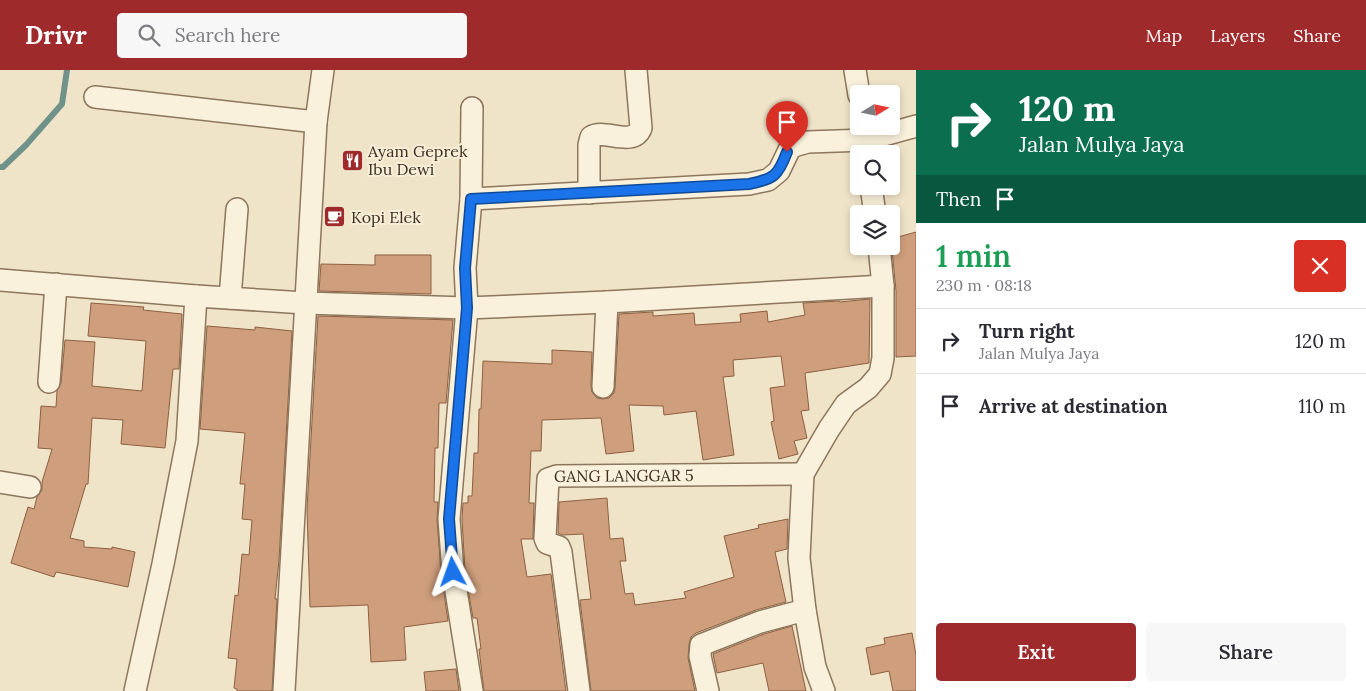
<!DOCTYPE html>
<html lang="en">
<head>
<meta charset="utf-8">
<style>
	:root { --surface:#fff; --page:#f7f7f7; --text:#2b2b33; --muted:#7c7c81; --line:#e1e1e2; --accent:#9e2a2b }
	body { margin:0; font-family:Lora,serif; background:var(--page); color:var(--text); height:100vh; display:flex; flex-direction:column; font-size:19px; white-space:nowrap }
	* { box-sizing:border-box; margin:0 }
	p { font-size:16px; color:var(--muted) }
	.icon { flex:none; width:28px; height:28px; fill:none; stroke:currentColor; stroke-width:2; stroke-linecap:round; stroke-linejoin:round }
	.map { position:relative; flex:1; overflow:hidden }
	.drawer { display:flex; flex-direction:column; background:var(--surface); width:450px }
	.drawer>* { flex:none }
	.banner { background:#0b6e4f; color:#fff; overflow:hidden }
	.needle { width:32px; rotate:80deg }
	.tools { position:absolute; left:850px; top:15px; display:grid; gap:10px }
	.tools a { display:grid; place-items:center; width:50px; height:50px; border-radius:5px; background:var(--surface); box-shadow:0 2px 8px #0003; font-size:25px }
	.pin { position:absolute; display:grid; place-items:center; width:42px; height:42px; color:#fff; margin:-51px -21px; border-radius:50% 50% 50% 0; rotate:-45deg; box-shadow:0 0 5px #0007 }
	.pin .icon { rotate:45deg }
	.me { position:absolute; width:55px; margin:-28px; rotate:356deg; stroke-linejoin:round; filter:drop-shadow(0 0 4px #0008) }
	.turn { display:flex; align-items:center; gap:18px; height:105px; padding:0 20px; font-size:22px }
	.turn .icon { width:65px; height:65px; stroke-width:2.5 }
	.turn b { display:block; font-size:35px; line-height:42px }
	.then { display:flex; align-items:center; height:48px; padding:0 20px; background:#0003; gap:10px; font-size:19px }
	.round { display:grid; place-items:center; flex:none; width:52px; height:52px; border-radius:5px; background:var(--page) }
	.headline { display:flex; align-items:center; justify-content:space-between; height:85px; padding:0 20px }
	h1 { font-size:30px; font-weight:600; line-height:38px; color:#1e9e55 }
	.button { display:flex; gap:10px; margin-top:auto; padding:10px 20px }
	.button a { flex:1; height:58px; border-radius:5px; background:var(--accent); color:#fff; font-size:20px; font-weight:600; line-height:58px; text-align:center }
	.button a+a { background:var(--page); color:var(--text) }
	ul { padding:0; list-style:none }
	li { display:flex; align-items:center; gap:15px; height:65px; padding:0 20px; border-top:1px solid var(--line) }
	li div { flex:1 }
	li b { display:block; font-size:19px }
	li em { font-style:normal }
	header { display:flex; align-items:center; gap:30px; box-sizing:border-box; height:70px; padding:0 25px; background:var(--accent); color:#fff }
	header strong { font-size:24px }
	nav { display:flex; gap:28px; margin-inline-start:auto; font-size:18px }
	.search { width:350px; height:45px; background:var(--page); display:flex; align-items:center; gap:12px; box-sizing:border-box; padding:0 18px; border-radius:5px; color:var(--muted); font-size:19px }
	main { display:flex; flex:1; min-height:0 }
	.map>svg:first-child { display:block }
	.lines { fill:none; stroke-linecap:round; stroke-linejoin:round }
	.stream { stroke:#6f938a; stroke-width:6 }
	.building { fill:#cf9f7d; stroke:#8d5f41 }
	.minor-casing { stroke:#8d765c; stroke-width:24 }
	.minor { stroke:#faf1dc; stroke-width:21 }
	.route-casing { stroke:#114b97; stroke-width:12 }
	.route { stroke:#1a73e8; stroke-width:9 }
	.labels { text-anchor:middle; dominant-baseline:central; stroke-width:4; stroke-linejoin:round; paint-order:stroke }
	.poi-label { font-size:16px; fill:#3d2e20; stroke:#f7eed8; text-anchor:start }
	.street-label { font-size:16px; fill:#3d2e20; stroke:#f7eed8 }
</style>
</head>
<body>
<header>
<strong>Drivr</strong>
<div class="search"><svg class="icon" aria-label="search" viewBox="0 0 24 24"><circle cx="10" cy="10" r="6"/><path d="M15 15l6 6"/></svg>Search here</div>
<nav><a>Map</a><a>Layers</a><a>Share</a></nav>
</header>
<main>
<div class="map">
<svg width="916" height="621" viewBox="0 0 916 621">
	<rect width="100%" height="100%" fill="#f0e4c8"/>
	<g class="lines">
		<!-- stream -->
		<path class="stream" d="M0,97h3l23,-22 36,-41 5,-34"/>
	</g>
	<!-- building -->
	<path class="building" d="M916,162v124l-20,1v-66l-5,-52z
		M375,185h56v39l-112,-3 2,-27 54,1z
		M870,229l-1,64 -64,10 4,37 -8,1 6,27 -13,3 4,13 -19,5 -8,-37 3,-1 -4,-33 15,-2 -4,-30 -48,4 1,16 -11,1 11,78 -31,5 -7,-49 -32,4 -1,-9 -34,-1 5,46 -28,3 -5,-36 -59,2 -1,31h-10l-2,52h5l-1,36h-12l6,38 24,-3 15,117h-82l-5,-42h2l-4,-31h-4l-8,-47 -3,-52 1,-16h5v-7h4l2,-43h4l1,-44h2l2,-48 69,3v-14l40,2 -1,34 1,6 5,6 6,1 6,-1 5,-5 1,-5 4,-74 34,-2v4l41,-3 1,12 46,-3 -1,-8 27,-3 1,11 37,-7 -2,-12 36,-2 1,1z
		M91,233l53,4 -1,3 39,4 -3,55h-6l-8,79 -44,-4 2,-24 -31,-2 -4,66h-2l-16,54 14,3v6l28,2v-2l23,5 -7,35 -72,-15 -2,5 -43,-14 17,-56 6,2 3,-12 5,-7v-8l10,-33 -14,-1 3,-42 15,1 1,-16 4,-8 4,-43 30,2 -3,44 50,5 4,-50 -58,-5z
		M318,246l135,4 -7,83h-7l-1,45h-3l-1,54h4l-1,18 4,53 7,48 -44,6 2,33 -35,2 -3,-57 -58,2 -3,-98z
		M207,256l48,4v-3l37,4 -13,229 -4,39h2l-5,92h-35v-2l-3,-1 3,-29 -9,-1 7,-63 3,1 4,-42 7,1 3,-35 -10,-1 3,-35h-5l5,-51 -45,-4z
		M607,428l3,41 13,-1 3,23h-6l5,33 8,-1 2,12 51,-7 -2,-6 50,-15 -10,-41 35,-8 -1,-3 30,-6 -1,30 -12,3 11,50 -30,8 -60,23 -5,4 -2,7 -1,14 7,33h-104l-11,-91 11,-1 -8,-65 -20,1 -5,-2 1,-31z
		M792,556l14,65h-37l-6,-28 -46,10 -4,-19 51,-20z
		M912,563l4,22v36h-23l-4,-20 -18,4 -5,-27 19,-4 -1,-6z
		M456,599l3,22h-33l-2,-19z"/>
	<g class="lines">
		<defs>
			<g id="minor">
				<path d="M855,0l4,25"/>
				<path d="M95,27l221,25"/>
				<path d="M472,38l-1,91 -6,69 2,40 -18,211 4,53 19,119"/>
				<path d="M871,116l4,28"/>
				<path d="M589,123v-48l2,-8c13,-9 42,11 50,-9l-5,-58"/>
				<path d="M471,129l278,-15 19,-4 11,-9 11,-23 7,-3 11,-3 58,-2 50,-14"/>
				<path d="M0,210l196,16 109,7 162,5 140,-6 276,-16"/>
				<path d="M230,228l7,-89"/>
				<path d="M49,312l7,-98"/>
				<path d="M603,317l4,-85"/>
				<path d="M0,412l30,5"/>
				<path d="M135,621l28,-127 24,-123 9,-145"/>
				<path d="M284,621l32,-569 7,-52"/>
				<path id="s1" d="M579,621l-18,-139 -2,-5 -12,-4 -2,-5 3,-59 9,-3 246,-2"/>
				<path d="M708,621l-8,-35 1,-11 59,-23 45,-12"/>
				<path d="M824,621l-9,-24 -10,-57 -6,-52 4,-84 26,-45 17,-25 22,-16 12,-14 3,-16v-72l-4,-40"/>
			</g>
		</defs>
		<!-- minor casing -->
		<use href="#minor" class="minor-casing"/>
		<!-- minor -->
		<use href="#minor" class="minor"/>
	</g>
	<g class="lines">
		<defs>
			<path id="route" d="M453,502l-4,-53 18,-211 -2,-40 6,-69 278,-15c25,-5 29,-8 38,-32"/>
		</defs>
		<!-- route casing -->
		<use href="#route" class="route-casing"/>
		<!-- route -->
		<use href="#route" class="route"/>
	</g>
	<!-- icons -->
	<defs>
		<symbol id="restaurant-square" viewBox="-11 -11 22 22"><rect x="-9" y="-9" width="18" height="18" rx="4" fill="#9e2a2b" stroke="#f7eed8"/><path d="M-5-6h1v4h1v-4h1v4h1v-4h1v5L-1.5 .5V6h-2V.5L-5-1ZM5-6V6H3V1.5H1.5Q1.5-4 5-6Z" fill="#fff"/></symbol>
		<symbol id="cafe-square" viewBox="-11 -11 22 22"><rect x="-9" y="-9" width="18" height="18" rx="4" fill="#9e2a2b" stroke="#f7eed8"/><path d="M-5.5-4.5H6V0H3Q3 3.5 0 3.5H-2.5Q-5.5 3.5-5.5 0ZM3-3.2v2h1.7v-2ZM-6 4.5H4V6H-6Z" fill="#fff"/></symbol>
	</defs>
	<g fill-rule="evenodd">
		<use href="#restaurant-square" x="340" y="78" width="25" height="25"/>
		<use href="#cafe-square" x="322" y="134" width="25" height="25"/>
	</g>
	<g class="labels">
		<!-- poi labels -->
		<g class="poi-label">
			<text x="368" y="81">Ayam Geprek<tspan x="368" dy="18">Ibu Dewi</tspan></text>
			<text x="351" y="147">Kopi Elek</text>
		</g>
		<!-- street labels -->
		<g class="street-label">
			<text stroke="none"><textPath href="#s1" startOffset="299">GANG LANGGAR 5</textPath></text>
		</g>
	</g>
</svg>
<div class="tools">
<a><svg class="needle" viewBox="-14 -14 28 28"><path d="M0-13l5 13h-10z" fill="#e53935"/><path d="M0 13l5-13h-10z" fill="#7c7c81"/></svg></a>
<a><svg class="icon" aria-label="search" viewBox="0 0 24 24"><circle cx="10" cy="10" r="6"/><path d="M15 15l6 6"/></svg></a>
<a><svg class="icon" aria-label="layers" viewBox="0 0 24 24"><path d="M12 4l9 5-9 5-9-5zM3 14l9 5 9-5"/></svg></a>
</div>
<div class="pin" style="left:787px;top:82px;background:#d93025"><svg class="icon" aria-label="arrive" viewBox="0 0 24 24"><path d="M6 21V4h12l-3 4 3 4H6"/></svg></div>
<svg class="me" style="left:453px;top:502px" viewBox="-20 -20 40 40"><path d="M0-17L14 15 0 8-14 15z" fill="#1a73e8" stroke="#fff" stroke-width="4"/></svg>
</div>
<section class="drawer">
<div class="banner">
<div class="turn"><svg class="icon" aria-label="right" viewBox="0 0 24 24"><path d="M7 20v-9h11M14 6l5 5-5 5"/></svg><div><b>120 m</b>Jalan Mulya Jaya</div></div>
<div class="then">Then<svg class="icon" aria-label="arrive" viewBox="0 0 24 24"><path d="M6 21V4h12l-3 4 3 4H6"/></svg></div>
</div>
<div class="headline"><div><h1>1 min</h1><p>230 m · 08:18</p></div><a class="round" style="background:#d93025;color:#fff"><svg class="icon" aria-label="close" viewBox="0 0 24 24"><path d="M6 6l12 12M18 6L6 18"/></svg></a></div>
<ul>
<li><svg class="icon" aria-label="right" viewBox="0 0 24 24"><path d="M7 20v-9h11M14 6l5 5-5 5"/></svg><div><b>Turn right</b><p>Jalan Mulya Jaya</p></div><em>120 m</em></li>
<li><svg class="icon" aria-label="arrive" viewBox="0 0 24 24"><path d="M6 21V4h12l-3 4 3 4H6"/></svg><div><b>Arrive at destination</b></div><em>110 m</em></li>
</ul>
<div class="button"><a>Exit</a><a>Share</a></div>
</section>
</main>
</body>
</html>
